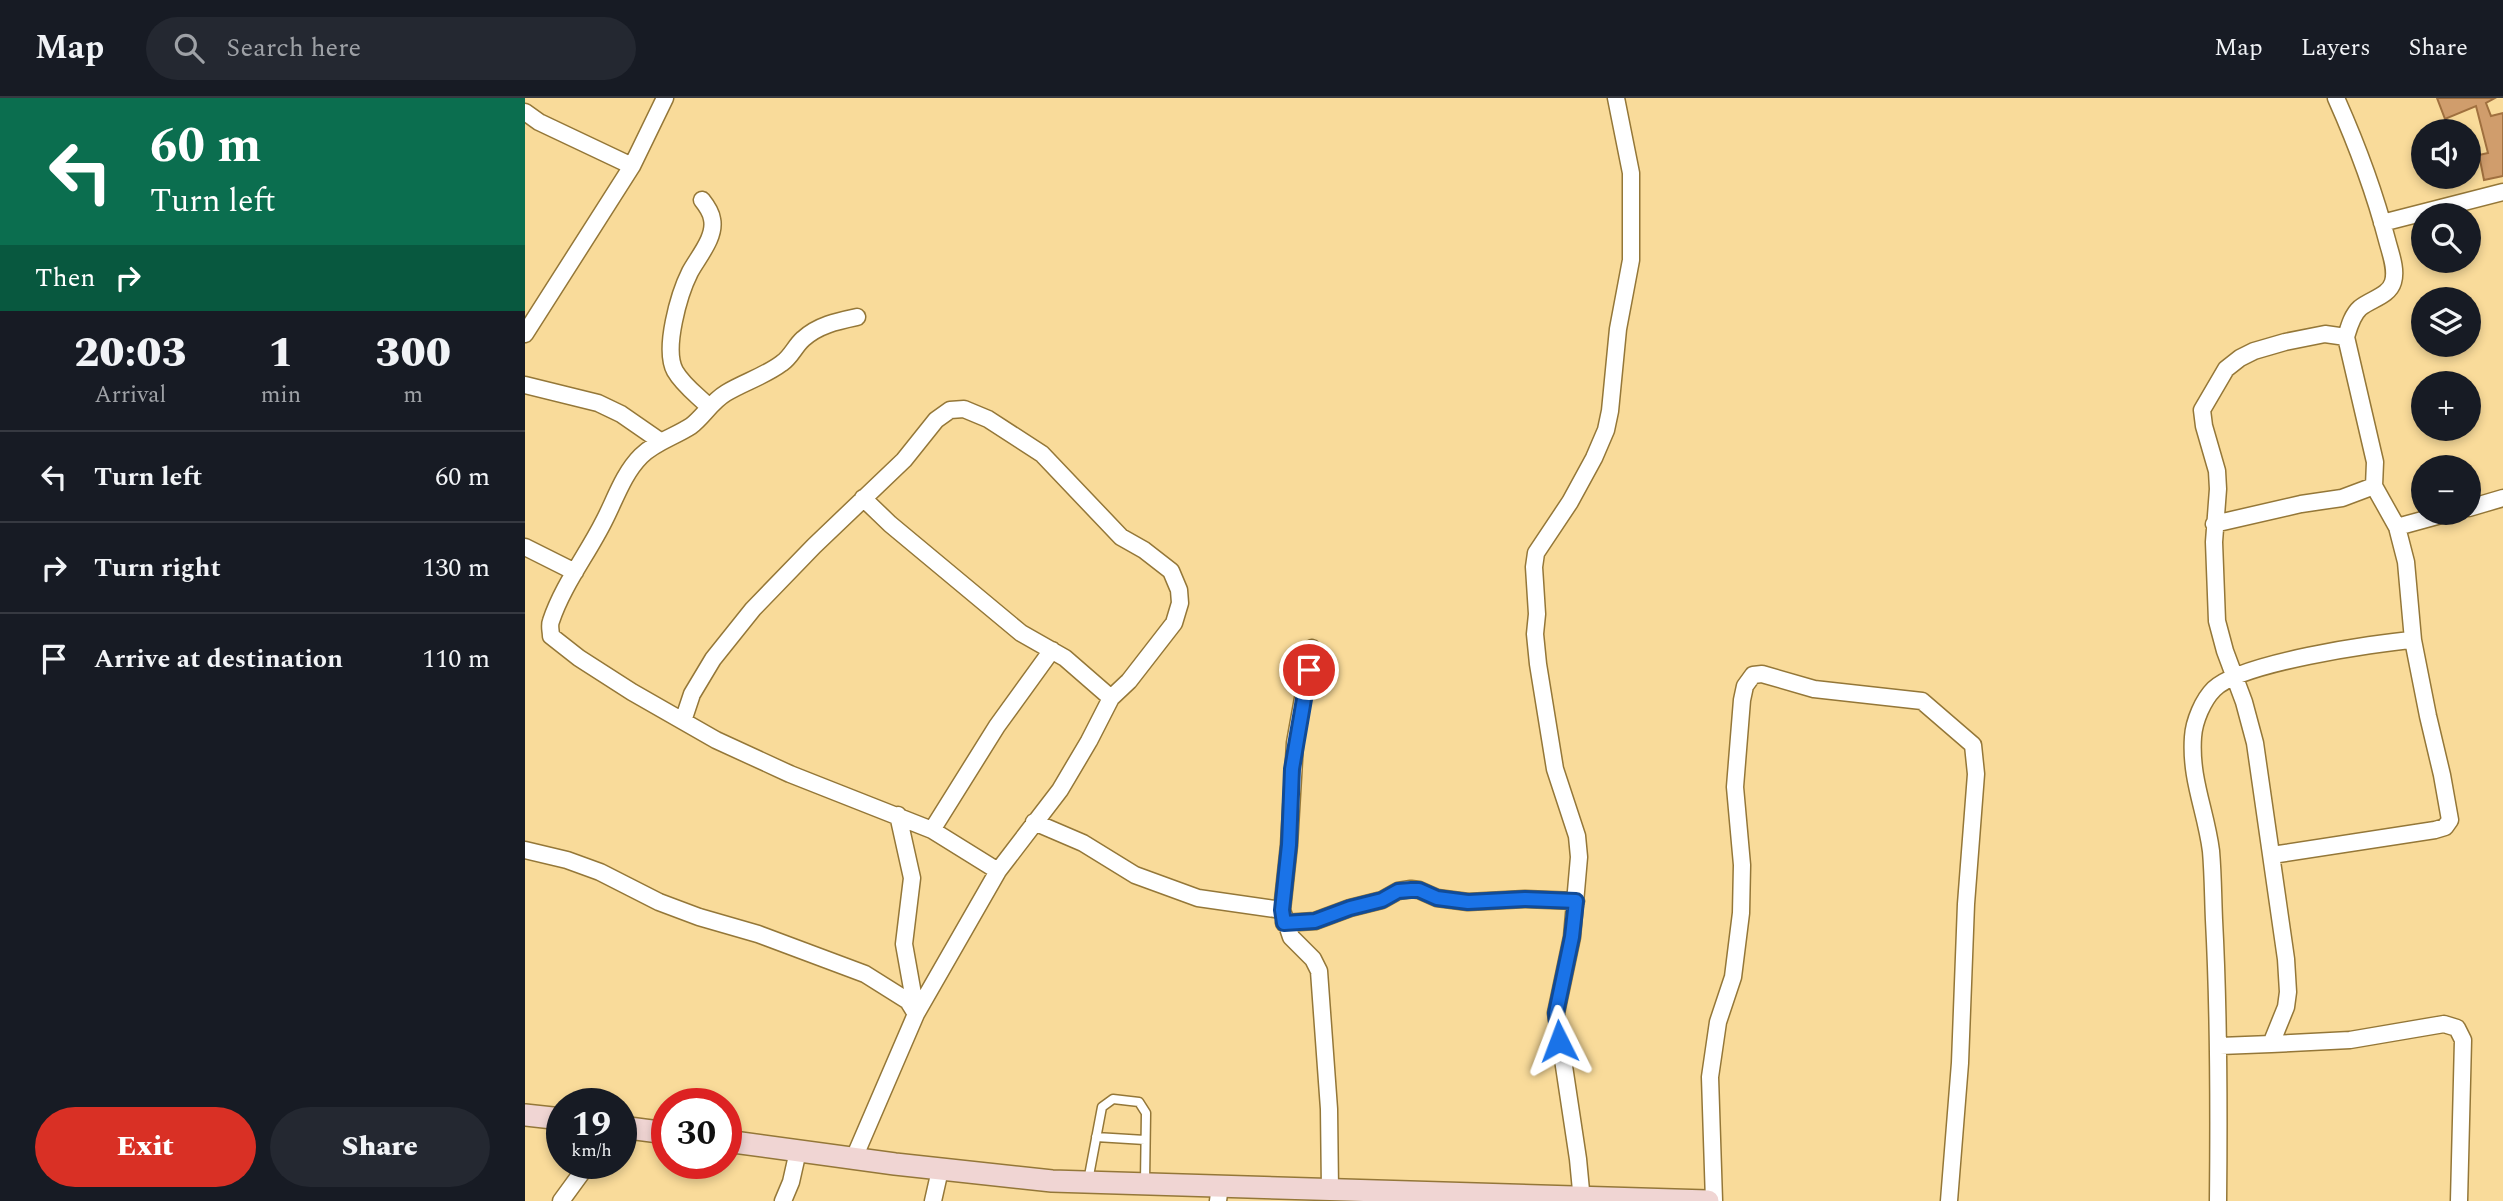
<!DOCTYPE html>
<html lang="en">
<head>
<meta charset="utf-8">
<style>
	:root { --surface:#171b24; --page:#242831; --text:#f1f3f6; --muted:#9ea1a6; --line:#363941; --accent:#d93025 }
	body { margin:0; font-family:Spectral,serif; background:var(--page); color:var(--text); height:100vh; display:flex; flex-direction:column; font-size:26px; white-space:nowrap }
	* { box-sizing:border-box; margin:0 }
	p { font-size:23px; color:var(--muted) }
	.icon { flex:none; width:38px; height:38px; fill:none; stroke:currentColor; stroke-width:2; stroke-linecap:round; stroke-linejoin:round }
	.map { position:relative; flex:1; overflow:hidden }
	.panel { display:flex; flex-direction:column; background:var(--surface); width:525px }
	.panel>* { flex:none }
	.top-card { background:#0b6e4f; color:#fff; overflow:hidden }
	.tools { position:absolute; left:1886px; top:21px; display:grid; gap:14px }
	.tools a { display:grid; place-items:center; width:70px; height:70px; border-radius:50%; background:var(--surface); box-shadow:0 4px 10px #0003; font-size:35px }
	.speed { position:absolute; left:21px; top:990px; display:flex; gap:14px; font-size:35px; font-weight:700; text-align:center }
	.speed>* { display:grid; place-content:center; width:91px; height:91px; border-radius:50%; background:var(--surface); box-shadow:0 4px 10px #0003; line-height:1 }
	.speed small { font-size:18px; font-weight:400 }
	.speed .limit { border:10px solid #d22; background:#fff; color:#111 }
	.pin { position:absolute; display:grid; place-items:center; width:60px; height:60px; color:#fff; margin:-30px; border:4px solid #fff; border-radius:50%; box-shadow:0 2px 7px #0007 }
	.me { position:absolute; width:77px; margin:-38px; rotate:357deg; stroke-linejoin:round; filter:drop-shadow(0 0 5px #0008) }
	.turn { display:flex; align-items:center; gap:24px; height:147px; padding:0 35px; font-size:32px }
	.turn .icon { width:91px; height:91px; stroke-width:2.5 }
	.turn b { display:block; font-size:49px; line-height:60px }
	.then { display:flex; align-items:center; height:66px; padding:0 35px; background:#0003; gap:14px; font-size:26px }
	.eta { display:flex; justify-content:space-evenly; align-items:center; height:119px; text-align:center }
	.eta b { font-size:42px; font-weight:800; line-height:49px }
	.action { display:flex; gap:14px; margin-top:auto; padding:14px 35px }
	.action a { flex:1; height:80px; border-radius:42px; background:var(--accent); color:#fff; font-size:28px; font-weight:800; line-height:80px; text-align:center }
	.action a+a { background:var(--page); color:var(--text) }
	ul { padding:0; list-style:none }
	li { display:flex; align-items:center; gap:21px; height:91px; padding:0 35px; border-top:2px solid var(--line) }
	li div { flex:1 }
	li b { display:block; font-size:26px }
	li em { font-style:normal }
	header { display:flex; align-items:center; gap:42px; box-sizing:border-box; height:98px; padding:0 35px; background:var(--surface); border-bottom:2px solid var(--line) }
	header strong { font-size:33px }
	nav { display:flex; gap:38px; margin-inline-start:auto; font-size:24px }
	.search { width:490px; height:63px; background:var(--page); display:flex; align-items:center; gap:18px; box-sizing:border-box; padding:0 24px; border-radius:38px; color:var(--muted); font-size:26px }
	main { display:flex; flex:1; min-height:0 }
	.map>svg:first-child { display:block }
	.building { fill:#d09d6c; stroke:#a0703f; stroke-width:2 }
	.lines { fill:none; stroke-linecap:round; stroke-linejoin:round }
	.lane-casing { stroke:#947738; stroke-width:11 }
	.street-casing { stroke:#947738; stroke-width:19 }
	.secondary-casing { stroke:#947738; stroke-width:24 }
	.lane { stroke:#fff; stroke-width:8 }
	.street { stroke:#fff; stroke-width:16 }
	.secondary { stroke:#f0d5d3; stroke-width:21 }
	.route-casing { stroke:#114b97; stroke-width:18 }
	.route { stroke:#1a73e8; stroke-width:12 }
</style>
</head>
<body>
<header>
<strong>Map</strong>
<div class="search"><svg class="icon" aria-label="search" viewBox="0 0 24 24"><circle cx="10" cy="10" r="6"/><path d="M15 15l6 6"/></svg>Search here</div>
<nav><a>Map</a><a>Layers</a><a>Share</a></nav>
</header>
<main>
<section class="panel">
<div class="top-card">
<div class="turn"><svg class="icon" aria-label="left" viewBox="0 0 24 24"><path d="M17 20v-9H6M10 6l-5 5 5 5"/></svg><div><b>60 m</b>Turn left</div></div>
<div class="then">Then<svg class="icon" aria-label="right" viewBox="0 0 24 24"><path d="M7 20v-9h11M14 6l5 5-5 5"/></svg></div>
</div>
<div class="eta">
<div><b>20:03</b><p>Arrival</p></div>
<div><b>1</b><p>min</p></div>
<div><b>300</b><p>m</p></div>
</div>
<ul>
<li><svg class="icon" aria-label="left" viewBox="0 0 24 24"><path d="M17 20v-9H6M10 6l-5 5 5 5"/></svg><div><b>Turn left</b></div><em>60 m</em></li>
<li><svg class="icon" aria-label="right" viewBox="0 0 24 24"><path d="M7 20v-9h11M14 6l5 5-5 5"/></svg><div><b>Turn right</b></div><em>130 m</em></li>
<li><svg class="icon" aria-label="arrive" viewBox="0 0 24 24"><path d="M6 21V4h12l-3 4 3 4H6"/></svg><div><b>Arrive at destination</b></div><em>110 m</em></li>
</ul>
<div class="action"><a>Exit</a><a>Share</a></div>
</section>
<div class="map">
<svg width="1978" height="1103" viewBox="0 0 1978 1103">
	<rect width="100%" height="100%" fill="#f9db9a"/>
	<!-- building -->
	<path class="building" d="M1912,0h58l-9,5 5,13 12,-3v63l-19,4 -5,-25 9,-2 -12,-47 -31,13z"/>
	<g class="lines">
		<defs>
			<path id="lane" d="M571,1039l49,3
				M563,1083l14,-74 11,-8 26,3 7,11 -1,68"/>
			<path id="street" d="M0,14l14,10 93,44
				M177,102c4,5 9,12 10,19 4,18 -14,38 -22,53 -11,22 -27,77 -15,99 8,14 22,24 33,35
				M1857,125l121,-31
				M332,219c-19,4 -39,8 -54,22 -8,7 -12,18 -21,24 -17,13 -38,19 -56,30 -15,9 -22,23 -35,33 -17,11 -36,16 -50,30 -18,18 -26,44 -37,65 -17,34 -41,64 -53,100 -2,5 0,10 0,15l28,22 53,34 84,48 74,34 142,56 66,41
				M0,236l107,-168 33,-68
				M0,287l73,18 23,11 39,27
				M338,400l27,26 131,109 44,25 46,40
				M1944,410l34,-10
				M1689,426l87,-20 41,-6 32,-12
				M1872,429l51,-14
				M0,449l50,25
				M787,550l-17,95 -6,102 -7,65 9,27 22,22 6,12 10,138 1,81
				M158,623l9,-27 21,-35 40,-50 61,-63 90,-86 32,-40 14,-10 14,-1 24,10 54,35 79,83 23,13 27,21 8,19 1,13 -6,20 -45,58 -18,17 -22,43 -29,49 -62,81 -82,143 -62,144
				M373,717l14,63 -8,66 12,67
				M509,724l49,21 52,32 63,23 84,12
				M407,732l65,-104 55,-76
				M0,752l42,10 33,12 59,30 40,15 59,17 107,40 43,27 8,13
				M1747,757l163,-25 10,-3 5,-7 -8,-45 -14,-59 -15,-76 -7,-78 -9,-35 -23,-41 1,-24 -29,-125c3,-10 6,-22 14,-29 11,-9 29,-12 33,-26 4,-13 -3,-30 -6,-42 -13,-50 -30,-95 -51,-142
				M759,825l31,-2 35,-13 32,-8 16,-9 13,-2 8,1 18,8 31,4 57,-3 51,2
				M1746,946l79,-4 94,-16 13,4 6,12 -4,161
				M1695,948l51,-2 15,-37 2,-15 -2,-33 -31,-216 -11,-41 -19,-51 -8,-30 -3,-79 4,-53 -1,-18 -13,-45 -2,-16 24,-41 14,-11 14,-7 31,-9 40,-8 21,3
				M36,1103l27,-37
				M258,1103l8,-19 7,-31
				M408,1103l7,-31
				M693,1103l2,-15
				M1057,1103l-4,-42 -22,-146 16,-76 7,-80 -2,-21 -22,-67 -17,-105 -3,-30 2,-20 -3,-47 2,-14 34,-51 24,-44 12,-28 4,-19 8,-82 13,-69v-87l-15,-75
				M1189,1103l-4,-124 8,-55 15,-45 8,-64 1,-48 -7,-78 7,-87 3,-14 8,-11 9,-1 52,15 108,12 51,44 3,29 -10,130 -6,159 -11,138
				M1693,1103c1,-94 1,-187 -4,-281 -1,-23 -1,-46 -3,-69 -5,-40 -21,-72 -18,-114 1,-16 10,-37 21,-48 26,-26 160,-46 199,-49"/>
			<path id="secondary" d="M0,1017l37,4
				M96,1029l46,6
				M201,1043l169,23 157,17 656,20"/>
		</defs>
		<!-- lane casing -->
		<use href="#lane" class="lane-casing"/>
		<!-- street casing -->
		<use href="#street" class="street-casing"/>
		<!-- secondary casing -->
		<use href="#secondary" class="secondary-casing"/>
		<!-- lane -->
		<use href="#lane" class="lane"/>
		<!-- street -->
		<use href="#street" class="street"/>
		<!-- secondary -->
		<use href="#secondary" class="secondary"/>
	</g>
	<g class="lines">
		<defs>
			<path id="route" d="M784,572l-17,99 -3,76 -7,65 2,13 31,-2 35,-13 32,-8 16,-9 13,-1h8l18,8 31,4 57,-3 51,2 -4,36 -16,76 3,28"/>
		</defs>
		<!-- route casing -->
		<use href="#route" class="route-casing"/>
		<!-- route -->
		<use href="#route" class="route"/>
	</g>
</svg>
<div class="tools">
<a><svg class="icon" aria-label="sound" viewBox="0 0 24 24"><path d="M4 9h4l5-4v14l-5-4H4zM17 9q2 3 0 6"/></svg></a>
<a><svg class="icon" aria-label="search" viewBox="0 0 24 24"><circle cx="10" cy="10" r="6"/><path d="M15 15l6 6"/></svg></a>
<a><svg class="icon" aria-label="layers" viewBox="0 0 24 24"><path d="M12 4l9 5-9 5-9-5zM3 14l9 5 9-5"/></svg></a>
<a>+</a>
<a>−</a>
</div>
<div class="speed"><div>19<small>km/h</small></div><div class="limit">30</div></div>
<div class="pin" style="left:784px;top:572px;background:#d93025"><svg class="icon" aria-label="arrive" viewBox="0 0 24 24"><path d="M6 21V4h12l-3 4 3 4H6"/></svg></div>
<svg class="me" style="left:1034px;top:943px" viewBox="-20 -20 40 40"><path d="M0-17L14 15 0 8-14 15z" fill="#1a73e8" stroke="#fff" stroke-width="4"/></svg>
</div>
</main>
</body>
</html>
